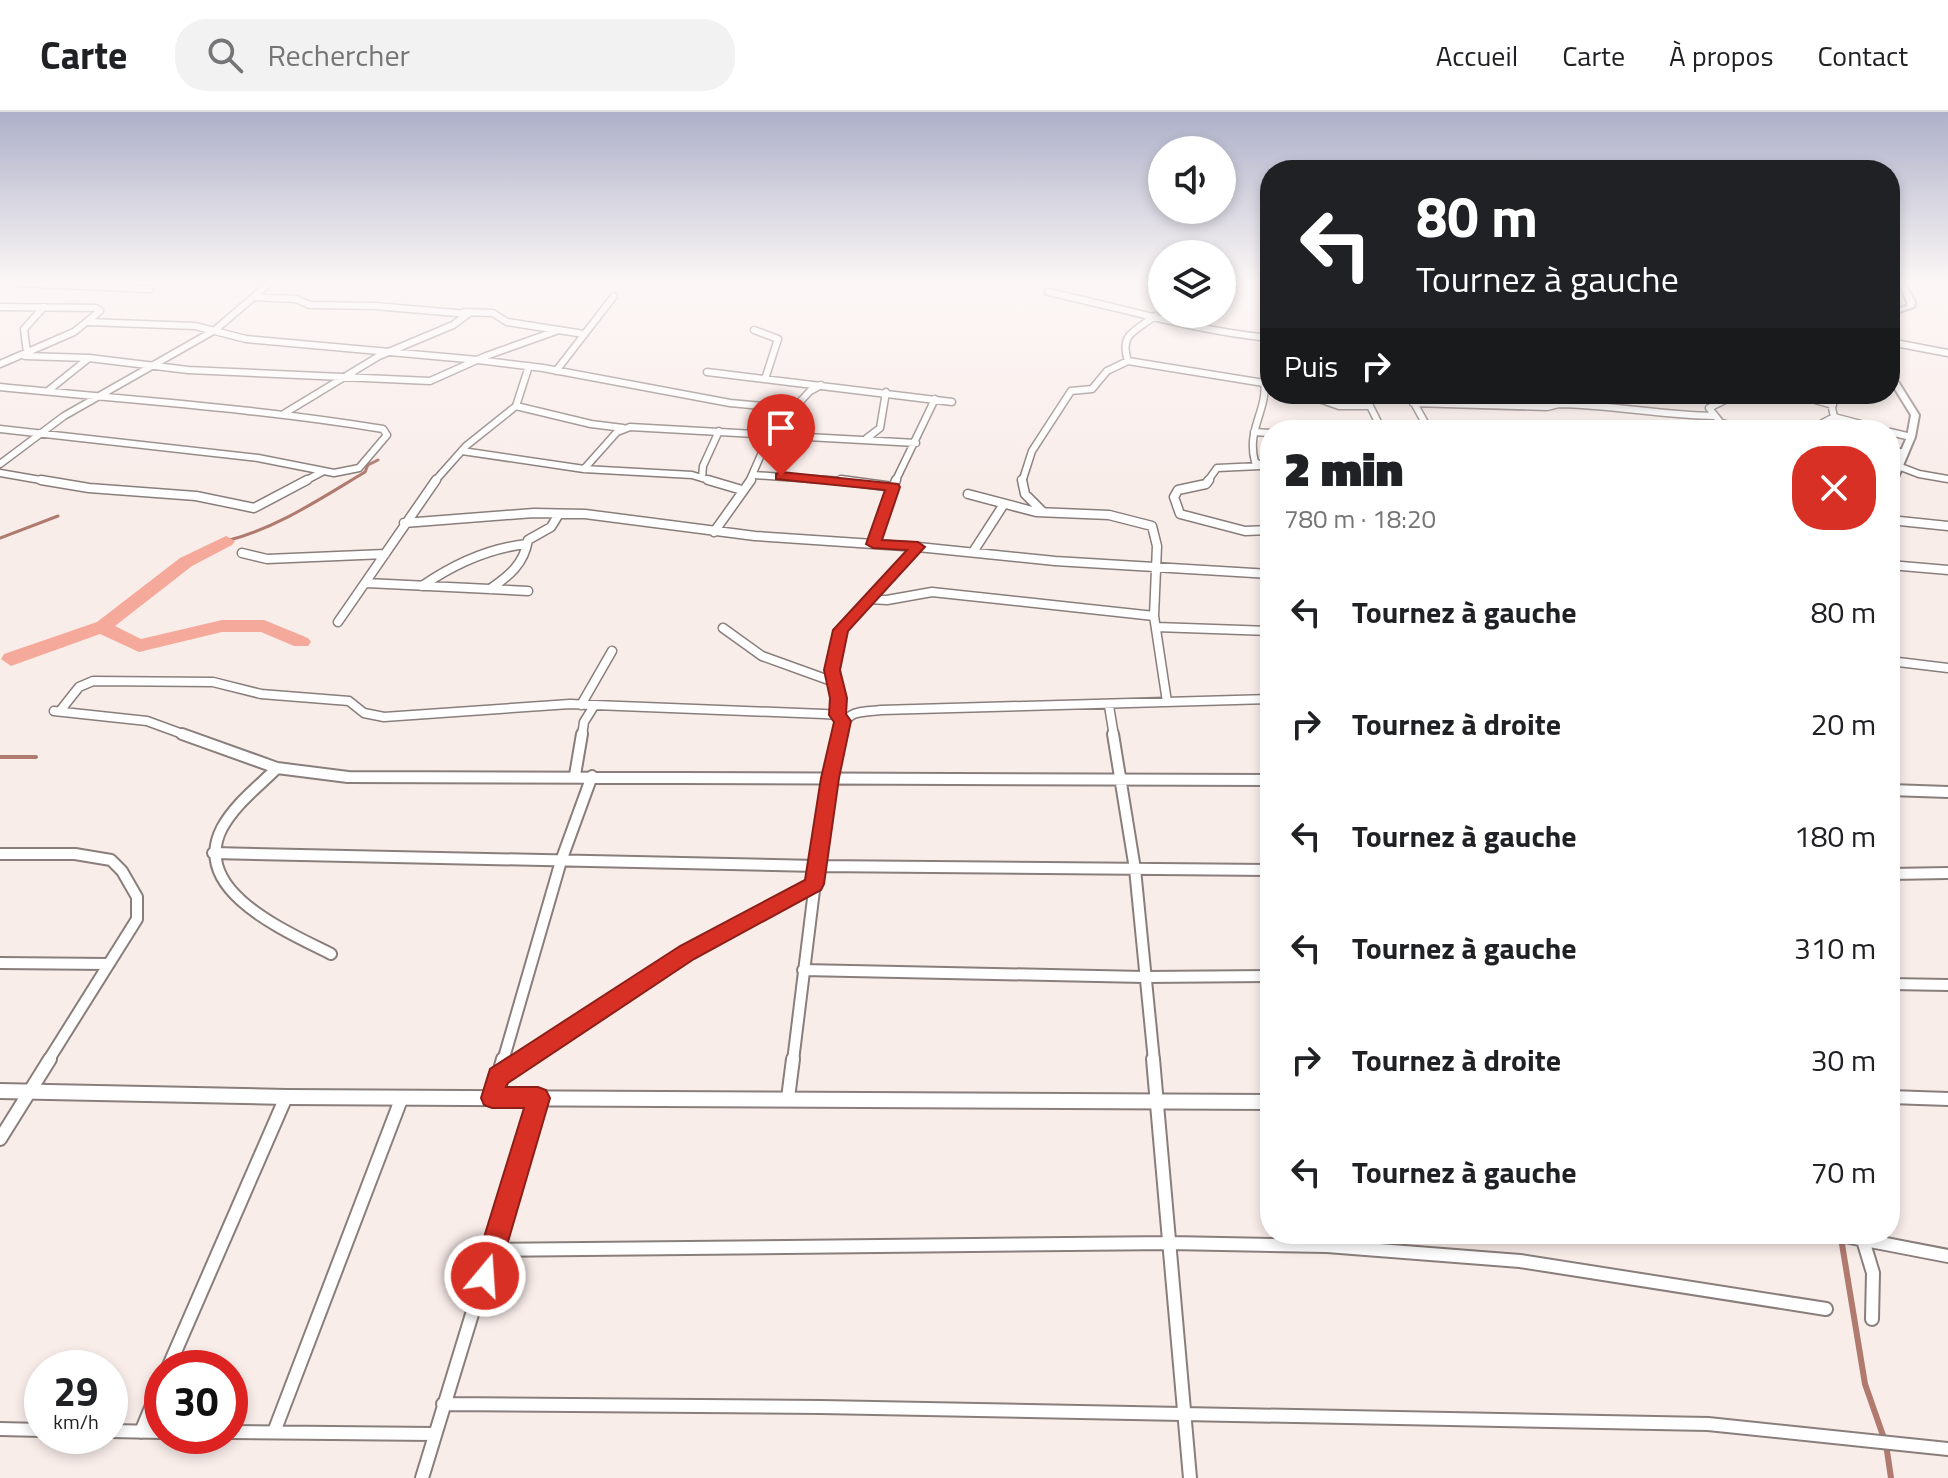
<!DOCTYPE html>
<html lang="fr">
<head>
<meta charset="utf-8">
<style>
	:root { --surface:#fff; --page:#f2f2f2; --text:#202124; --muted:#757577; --line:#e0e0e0 }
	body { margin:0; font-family:"Titillium Web",sans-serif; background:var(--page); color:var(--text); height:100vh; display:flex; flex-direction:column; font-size:30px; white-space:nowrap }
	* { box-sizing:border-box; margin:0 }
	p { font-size:26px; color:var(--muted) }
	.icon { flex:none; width:44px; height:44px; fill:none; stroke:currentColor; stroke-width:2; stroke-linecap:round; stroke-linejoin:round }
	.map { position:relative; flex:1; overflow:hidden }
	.details { position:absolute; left:1260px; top:308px; width:640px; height:824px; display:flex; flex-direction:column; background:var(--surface); border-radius:32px; box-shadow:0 4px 12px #0003 }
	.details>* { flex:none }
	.banner { position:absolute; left:1260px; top:48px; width:640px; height:244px; border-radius:32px; box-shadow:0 4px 12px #0003; background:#202124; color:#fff; overflow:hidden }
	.buttons { position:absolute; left:1148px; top:24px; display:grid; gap:16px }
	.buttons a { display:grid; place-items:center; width:88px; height:88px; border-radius:50%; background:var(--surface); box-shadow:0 4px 12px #0003; font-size:40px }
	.speed { position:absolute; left:24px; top:1238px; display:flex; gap:16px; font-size:40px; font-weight:700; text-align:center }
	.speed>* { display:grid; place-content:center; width:104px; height:104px; border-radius:50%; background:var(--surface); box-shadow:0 4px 12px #0003; line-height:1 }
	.speed small { font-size:20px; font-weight:400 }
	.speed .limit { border:12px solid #d22; background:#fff; color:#111 }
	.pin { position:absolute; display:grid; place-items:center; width:68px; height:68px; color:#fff; margin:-82px -34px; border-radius:50% 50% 50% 0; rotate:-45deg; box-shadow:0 0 8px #0007 }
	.pin .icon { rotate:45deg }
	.me { position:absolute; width:88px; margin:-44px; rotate:18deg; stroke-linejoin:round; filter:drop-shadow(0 0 6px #0008) }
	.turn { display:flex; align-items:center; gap:28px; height:168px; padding:0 24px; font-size:36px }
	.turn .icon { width:104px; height:104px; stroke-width:2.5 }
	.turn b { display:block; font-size:56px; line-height:68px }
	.then { display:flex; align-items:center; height:76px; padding:0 24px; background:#0003; gap:16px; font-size:30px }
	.round { display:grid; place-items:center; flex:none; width:84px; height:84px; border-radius:32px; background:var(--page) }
	.headline { display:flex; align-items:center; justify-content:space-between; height:136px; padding:0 24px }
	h1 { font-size:48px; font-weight:800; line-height:60px }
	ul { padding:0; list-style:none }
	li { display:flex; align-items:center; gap:24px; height:112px; padding:0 24px }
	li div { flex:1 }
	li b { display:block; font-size:30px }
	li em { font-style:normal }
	header { display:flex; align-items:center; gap:48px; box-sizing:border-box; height:112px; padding:0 40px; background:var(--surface); border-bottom:2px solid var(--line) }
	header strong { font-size:38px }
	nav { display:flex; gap:44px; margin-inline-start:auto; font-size:28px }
	.search { width:560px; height:72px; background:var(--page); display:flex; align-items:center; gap:20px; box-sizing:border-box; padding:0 28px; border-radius:32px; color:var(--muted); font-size:30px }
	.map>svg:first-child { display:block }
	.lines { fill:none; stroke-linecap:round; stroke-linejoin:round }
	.stream-far2 { stroke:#b07a6f; stroke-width:3 }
	.stream-far1 { stroke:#b07a6f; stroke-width:4 }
	.stream { stroke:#b07a6f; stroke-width:6 }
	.river { fill:#f5a99a; fill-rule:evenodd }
	.minor-far3-casing { stroke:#897e7b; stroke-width:9 }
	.minor-far2-casing { stroke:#897e7b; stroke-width:11 }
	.minor-far1-casing { stroke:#897e7b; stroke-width:14 }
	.minor-casing { stroke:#897e7b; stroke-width:16 }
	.tertiary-casing { stroke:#897e7b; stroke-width:4 }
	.minor-far3 { stroke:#fff; stroke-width:6 }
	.minor-far2 { stroke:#fff; stroke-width:8 }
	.minor-far1 { stroke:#fff; stroke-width:10 }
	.minor { stroke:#fff; stroke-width:12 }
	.tertiary { fill:#fff; fill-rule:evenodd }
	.route { fill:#d93025; stroke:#8d1f18; stroke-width:2 }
</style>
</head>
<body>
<header>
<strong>Carte</strong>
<div class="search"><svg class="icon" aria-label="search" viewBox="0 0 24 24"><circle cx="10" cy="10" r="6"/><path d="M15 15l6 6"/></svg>Rechercher</div>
<nav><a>Accueil</a><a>Carte</a><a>À propos</a><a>Contact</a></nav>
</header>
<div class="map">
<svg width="1948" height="1366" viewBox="0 0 1948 1366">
	<rect width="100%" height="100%" fill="#f9edea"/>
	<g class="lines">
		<!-- stream-far2 -->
		<path class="stream-far2" d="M0,426l58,-22
			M226,429c51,-13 94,-42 139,-69l3,-7 10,-5"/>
		<!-- stream-far1 -->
		<path class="stream-far1" d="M0,645h36"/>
		<!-- stream -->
		<path class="stream" d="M1841,1126l24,146 21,60 5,34"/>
		<!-- river -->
		<path class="river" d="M226,424l9,5 -3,4 -40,21 -77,60 26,13 81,-19h42l44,18 3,4 -3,4h-14l-33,-14h-39l-83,20 -39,-18 -89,32 -10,-7 3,-5 93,-32 83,-64z"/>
		<defs>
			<path id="minor-far3" d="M16,171l134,6
				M1048,180c74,16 147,39 222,46
				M254,185l42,2 14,6 65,1 93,8 -15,11 -74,31 -94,57
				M0,195l96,1 4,3 -26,21 -74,32
				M464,200l29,1 14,9 77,12
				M88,210l107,4 51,13 232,21 65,8 187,35 65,6
				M754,218l24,9 -13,40
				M1890,230l58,11
				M27,241l-3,-24 20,-22
				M25,244l64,2 -40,32
				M89,246l99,12 242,11 56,-25 70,-25
				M1128,249l142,23
				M556,259l58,-75
				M707,260l245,30
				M1270,261l-6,9c4,28 -18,47 -9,80l15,7
				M0,275c128,13 256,21 383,42l4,6 -28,33 -25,5 -76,-15 -258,-29
				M1305,282l34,12h31
				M1364,282l18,36
				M1409,282l20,36
				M1719,282l4,7 -14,7 12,15 21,5 50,2
				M1794,282l39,11
				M1413,291l134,4 12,-3 -3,-10
				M1559,292c52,1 103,11 155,12
				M516,294l75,18 32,4
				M1834,305l50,13
				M1810,318l24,-13 -5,-23
				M1254,320l16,1
				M1890,320l21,5
				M867,326l13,-10 6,-36
				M1890,338l14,3
				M462,339l122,18 108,6 23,7
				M0,352l64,-48 151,-86 55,-47
				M1898,354l21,8 29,5
				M584,357l33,-37 13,-5 286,16
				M0,361l52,9
				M754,363l102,7
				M702,366l1,-12 16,-35
				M303,370l19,-10
				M434,370l32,-36 50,-40 13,-40
				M749,370l21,-48 40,-43 11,-6
				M895,370l40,-83
				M1022,370l10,-31 39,-60 21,-2 15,-18 21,-10c-9,-27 7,-30 27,-45
				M1207,370l10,-14 43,-2"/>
			<path id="minor-far2" d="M41,368l48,8 107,8 58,12 53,-28
				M708,368l34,10
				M841,368l52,7
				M1022,368l3,14 17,17
				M1209,368l-3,4 -28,6 -4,7 6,17 65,17 25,-1
				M968,382l68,18 73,3 43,11 5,20 -3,70 13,86
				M1890,408l58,6
				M404,411l130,-10 51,1 170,22 163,11 137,14 215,13
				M714,420l37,-52
				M873,432l23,-64
				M973,440l31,-48
				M242,441l25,6 118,-5
				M1890,453l58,5
				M367,471l161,8
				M422,474c32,-22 66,-38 105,-42
				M490,477c19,-13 34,-25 38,-49l23,-13 8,-13
				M869,487l18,1 45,-8 222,24
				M338,510l98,-142
				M1156,515l114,4
				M723,516l39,28 75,27
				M1890,549l58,7
				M581,593l31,-54
				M1109,594l5,30
				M54,599l93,10 41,15
				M60,599l19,-24 14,-6 120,1 48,12 88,7 15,12 20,4 186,-13 254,10 14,1 5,6
				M838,603l-1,-32 -5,-13 9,-40 77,-83
				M582,624l2,-14 10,-16
				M840,624c6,-27 17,-23 41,-26l389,-11"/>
			<path id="minor-far1" d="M182,622l95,34 71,9 922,3
				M1113,622l22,135 19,192
				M277,656c-19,19 -42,36 -55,60 -33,63 66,104 109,126
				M575,663l7,-41
				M1890,678l58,2
				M213,741l604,13 453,4
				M0,742h75l36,6 11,11 15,26v22l-89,142
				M1890,762l58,-1
				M0,851l109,1
				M803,858l341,7 126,-1
				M1890,872l58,1
				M503,949l58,-200 31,-85
				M520,949l167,-108 127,-69
				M793,949l24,-195 23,-132"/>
			<path id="minor" d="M1153,947l37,419
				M498,964l25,-17
				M1890,985l58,2
				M492,986l11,-39
				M788,986l5,-39
				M0,1027l50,-80
				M1834,1122l114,22
				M1863,1128l10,33 -1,46
				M493,1138l678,-7 156,3 193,15 306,48
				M168,1256l118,-271
				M443,1292l378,3 887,17 240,25
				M0,1317l42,1
				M110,1319l52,1
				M141,1320l21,-51
				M230,1320l204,2
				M274,1320l128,-335
				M422,1366l116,-380"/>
			<path id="tertiary" d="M1899,171h6l10,19 -1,5 -24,8v-4l17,-5v-4z
				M1890,261l4,2 25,40 -4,22 -21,50 -4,3v-14l17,-39 4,-22 -21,-34z
				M0,972l286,6 984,5v14l-984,-5 -286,-6z"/>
		</defs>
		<!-- minor-far3 casing -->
		<use href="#minor-far3" class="minor-far3-casing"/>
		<!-- minor-far2 casing -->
		<use href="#minor-far2" class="minor-far2-casing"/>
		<!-- minor-far1 casing -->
		<use href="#minor-far1" class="minor-far1-casing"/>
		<!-- minor casing -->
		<use href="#minor" class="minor-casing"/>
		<!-- tertiary casing -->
		<use href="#tertiary" class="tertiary-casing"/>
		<!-- minor-far3 -->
		<use href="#minor-far3" class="minor-far3"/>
		<!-- minor-far2 -->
		<use href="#minor-far2" class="minor-far2"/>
		<!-- minor-far1 -->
		<use href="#minor-far1" class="minor-far1"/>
		<!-- minor -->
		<use href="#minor" class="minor"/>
		<!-- tertiary -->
		<use href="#tertiary" class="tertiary"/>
	</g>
	<!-- sky -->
	<linearGradient id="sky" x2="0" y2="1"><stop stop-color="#adb0c9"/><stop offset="0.47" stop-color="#fcf7f6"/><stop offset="1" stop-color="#fcf7f6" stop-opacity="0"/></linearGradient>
	<rect width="1948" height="362" fill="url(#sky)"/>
	<!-- route -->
	<path class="route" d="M781,360l117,12 2,3 -18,53 36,2 7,5 -77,84 -8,39 7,28 -1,16 5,7 -12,57 -15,106 -3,6 -127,69 -186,124 -2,4h32l8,3 4,8 -52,178 -4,9 -9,4 -9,-4 -4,-9 52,-168h-32l-8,-3 -3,-7 9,-29 190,-123 125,-66 16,-102 13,-56 -5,-7 1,-17 -6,-28 9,-40 74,-80 -34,-2 -7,-4 19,-54 -109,-11v-5z"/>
</svg>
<div class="buttons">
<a><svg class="icon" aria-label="sound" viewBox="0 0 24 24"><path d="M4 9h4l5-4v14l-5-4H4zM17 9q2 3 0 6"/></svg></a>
<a><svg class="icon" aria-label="layers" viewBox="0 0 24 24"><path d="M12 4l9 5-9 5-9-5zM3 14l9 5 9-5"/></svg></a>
</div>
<div class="speed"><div>29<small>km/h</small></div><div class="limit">30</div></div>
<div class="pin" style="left:781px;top:364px;background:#d93025"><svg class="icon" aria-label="arrive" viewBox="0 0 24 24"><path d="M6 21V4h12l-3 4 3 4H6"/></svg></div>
<svg class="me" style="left:485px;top:1164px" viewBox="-20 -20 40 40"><circle r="17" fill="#d93025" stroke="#fff" stroke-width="3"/><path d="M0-11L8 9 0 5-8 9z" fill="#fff"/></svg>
<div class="banner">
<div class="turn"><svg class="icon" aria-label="left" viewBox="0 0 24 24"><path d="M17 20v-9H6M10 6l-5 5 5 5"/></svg><div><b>80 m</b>Tournez à gauche</div></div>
<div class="then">Puis<svg class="icon" aria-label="right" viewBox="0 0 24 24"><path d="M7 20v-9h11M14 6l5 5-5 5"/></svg></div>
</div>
<section class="details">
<div class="headline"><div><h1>2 min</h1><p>780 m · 18:20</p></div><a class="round" style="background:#d93025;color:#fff"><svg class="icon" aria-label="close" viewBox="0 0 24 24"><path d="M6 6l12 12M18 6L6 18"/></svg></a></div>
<ul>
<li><svg class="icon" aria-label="left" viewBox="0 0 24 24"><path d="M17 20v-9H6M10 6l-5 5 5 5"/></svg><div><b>Tournez à gauche</b></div><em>80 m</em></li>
<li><svg class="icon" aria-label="right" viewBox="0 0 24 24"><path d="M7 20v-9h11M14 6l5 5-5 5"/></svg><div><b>Tournez à droite</b></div><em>20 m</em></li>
<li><svg class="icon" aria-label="left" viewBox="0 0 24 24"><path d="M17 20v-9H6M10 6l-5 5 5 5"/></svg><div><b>Tournez à gauche</b></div><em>180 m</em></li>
<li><svg class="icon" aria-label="left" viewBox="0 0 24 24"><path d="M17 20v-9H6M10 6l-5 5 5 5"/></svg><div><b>Tournez à gauche</b></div><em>310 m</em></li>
<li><svg class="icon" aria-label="right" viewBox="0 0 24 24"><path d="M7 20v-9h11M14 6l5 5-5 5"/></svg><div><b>Tournez à droite</b></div><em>30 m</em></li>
<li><svg class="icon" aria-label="left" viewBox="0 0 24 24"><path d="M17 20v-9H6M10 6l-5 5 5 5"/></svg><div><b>Tournez à gauche</b></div><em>70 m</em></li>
</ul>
</section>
</div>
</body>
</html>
